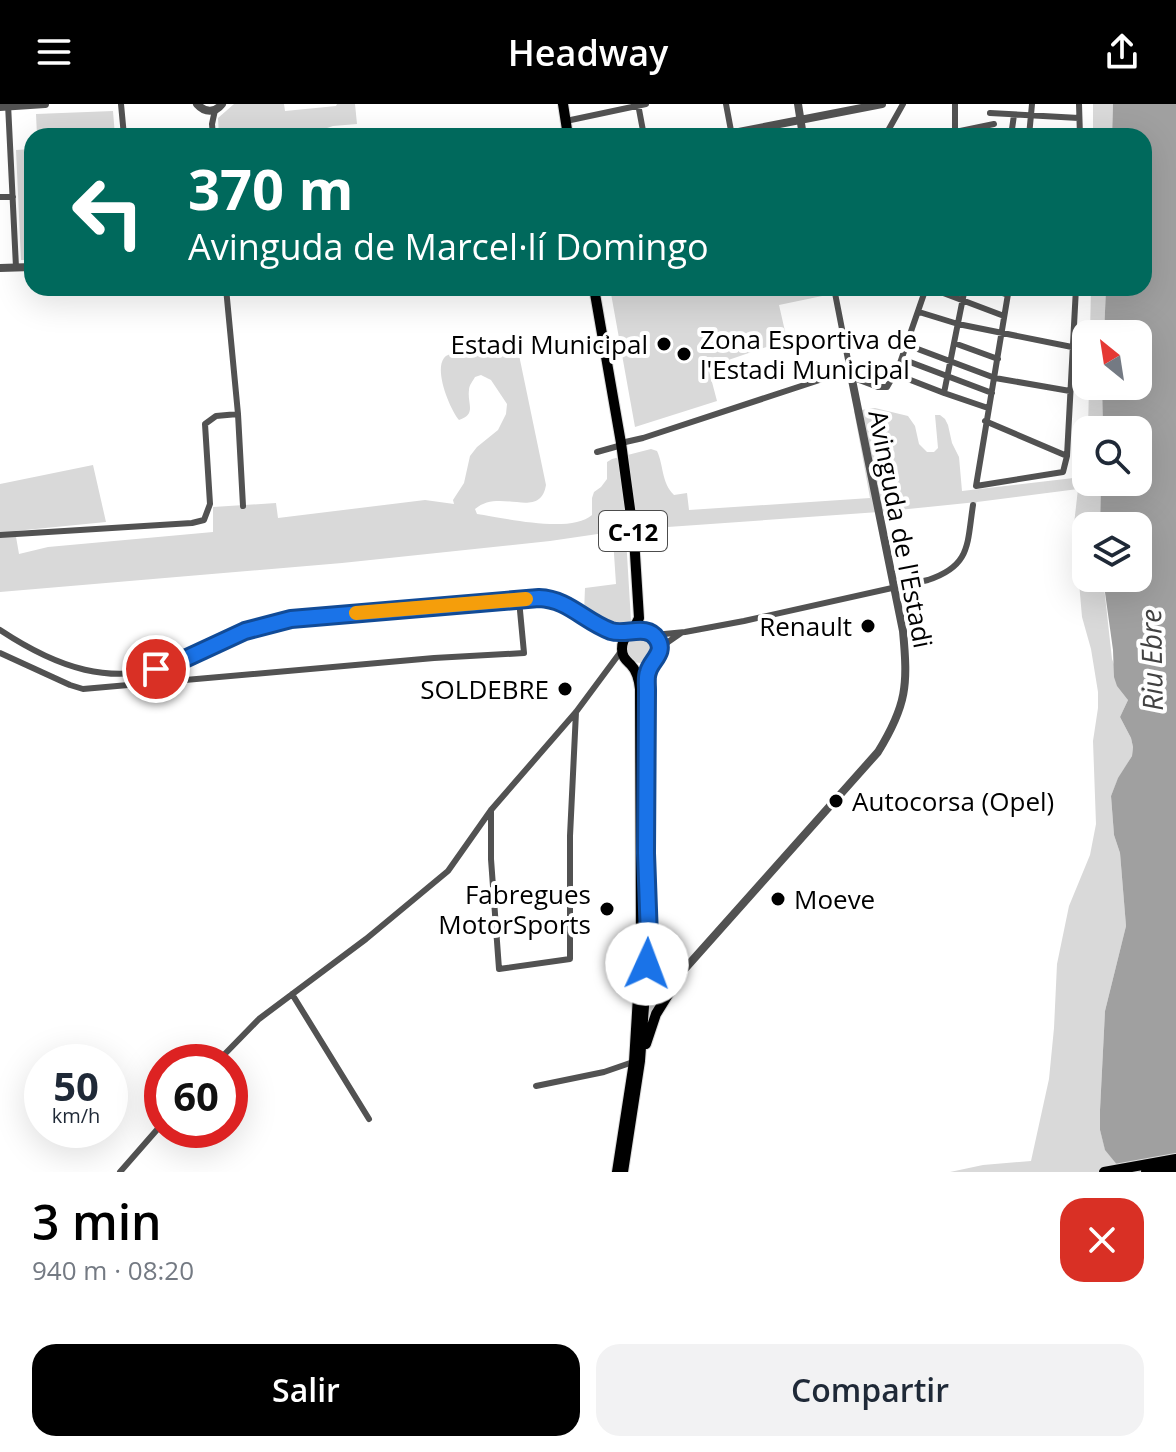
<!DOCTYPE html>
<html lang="es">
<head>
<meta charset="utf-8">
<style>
	:root { --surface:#fff; --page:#f2f2f3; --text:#1f2937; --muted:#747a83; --accent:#000 }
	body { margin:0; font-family:"Open Sans",sans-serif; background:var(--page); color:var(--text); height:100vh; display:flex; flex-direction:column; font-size:30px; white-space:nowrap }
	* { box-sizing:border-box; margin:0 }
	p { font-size:26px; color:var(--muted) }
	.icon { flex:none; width:44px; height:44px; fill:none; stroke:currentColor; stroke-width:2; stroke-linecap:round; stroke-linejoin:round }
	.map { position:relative; height:1068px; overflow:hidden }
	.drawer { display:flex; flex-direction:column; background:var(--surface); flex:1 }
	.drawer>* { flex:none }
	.top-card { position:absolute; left:24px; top:24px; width:1128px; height:168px; border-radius:24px; box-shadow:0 8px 32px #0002; background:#00695c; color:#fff; overflow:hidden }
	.needle { width:52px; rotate:330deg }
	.tools { position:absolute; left:1072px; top:216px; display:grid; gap:16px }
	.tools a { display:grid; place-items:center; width:80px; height:80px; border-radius:16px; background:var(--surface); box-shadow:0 8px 32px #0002; font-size:40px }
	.speed { position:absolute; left:24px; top:940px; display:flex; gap:16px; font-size:40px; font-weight:700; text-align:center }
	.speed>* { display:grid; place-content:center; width:104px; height:104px; border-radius:50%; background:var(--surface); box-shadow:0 8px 32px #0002; line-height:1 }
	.speed small { font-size:20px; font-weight:400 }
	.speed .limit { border:12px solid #d22; background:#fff; color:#111 }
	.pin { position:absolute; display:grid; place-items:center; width:68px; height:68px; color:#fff; margin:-34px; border:4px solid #fff; border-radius:50%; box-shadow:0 2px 8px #0007 }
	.me { position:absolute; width:88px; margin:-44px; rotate:2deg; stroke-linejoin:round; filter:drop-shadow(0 0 6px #0008) }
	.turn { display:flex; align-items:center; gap:28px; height:168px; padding:0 32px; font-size:36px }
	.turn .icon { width:104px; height:104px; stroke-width:2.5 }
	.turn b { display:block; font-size:56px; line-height:68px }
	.round { display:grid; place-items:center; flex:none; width:84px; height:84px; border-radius:24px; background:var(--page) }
	.summary { display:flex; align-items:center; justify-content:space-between; height:136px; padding:0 32px }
	h1 { font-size:48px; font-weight:600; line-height:60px; color:var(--accent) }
	.cta { display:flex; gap:16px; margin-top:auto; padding:16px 32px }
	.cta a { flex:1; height:92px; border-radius:24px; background:var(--accent); color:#fff; font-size:32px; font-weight:600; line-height:92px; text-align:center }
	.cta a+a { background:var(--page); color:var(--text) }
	header { display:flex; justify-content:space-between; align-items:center; height:104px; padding:0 32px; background:var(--accent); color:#fff; font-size:36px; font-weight:600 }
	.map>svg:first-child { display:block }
	.green { fill:#d9d9d9 }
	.water { fill:#a0a0a0 }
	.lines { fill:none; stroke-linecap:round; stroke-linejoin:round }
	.minor-tunnel { stroke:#d9d9d9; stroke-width:6; stroke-dasharray:6 3; stroke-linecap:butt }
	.primary-casing { stroke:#dbdbdb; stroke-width:12 }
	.minor { stroke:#525252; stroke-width:6 }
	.tertiary { stroke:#525252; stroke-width:8 }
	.primary { stroke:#000; stroke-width:10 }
	.route-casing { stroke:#114b97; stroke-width:20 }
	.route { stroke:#1a73e8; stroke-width:14 }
	.slow { stroke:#f59e0b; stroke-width:14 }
	.poi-dot { fill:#000; stroke:#fff; stroke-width:3 }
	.labels { text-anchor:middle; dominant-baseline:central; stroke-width:8; stroke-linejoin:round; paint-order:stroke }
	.shield { fill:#fff; stroke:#4c4c4c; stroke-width:2 }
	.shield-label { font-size:24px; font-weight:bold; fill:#000 }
	.poi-label { font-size:26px; fill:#000; stroke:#fff; text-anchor:end }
	.street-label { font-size:26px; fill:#000; stroke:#fff }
	.water-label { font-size:28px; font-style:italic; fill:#414141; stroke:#fff }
</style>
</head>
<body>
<header><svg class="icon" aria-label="menu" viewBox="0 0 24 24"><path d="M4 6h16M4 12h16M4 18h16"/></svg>Headway<svg class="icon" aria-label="share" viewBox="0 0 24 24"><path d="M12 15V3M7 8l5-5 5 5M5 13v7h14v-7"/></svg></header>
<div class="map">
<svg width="1176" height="1068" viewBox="0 0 1176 1068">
	<rect width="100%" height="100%" fill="#fff"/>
	<!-- green -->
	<path class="green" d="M234,0h50l1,7 51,-5 1,-2h18l2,20 -24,2 -21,7h-28l-9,3h-56l-1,-18z
		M1093,0h20l-1,32h-19z
		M113,7l2,25h-78l-1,-22z
		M32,45v111h-11l-5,-110z
		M610,184h216l1,7 -48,10 8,35 -79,27 9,34 -82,26z
		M1091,184h15l-2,46h-14z
		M469,249l50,2 27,130c-6,36 -46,2 -71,24l2,5c27,4 94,20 115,1v-17l2,-6 7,-5 6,-8v-17l5,-3 39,-10 6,2c7,15 4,31 17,44l13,-2 2,17 181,-12 -16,-87 21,-3 33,8 7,10 4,18 8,8h7l4,-4 -3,-33h5l5,4 3,6 4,18 7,14 3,34 120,-14 4,-11v16h15l-1,44h-14v52h17l9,81 16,41 -8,17 11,21 2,9 -1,9 -14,23 -7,17 3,39 6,18 6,73 -21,85 -5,99v20l5,19 18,23h-173l33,-7 48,-4 18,-82 5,-51 3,-64 12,-58 21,-51 6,-31 -3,-83 5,-33v-16l-7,-43 -9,-32 -8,-93 4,-35 -101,13 -98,10 -254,18 -75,11 -208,22 -342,29v-108l93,-19 13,57 -91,9 4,23 29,-7 165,-15v-25l63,-4 2,15 147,-18 29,4 -1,-4 11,-17 6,-27 7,-9 21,-17 8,-16 1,-10 -16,-24 -10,-5 -6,2c-2,4 -6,8 -6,13 -2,14 8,24 -10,30 -9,-11 -25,-49 -15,-62 4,-6 18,-4 25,-5z
		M1089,282h13l1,44h-15z
		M626,434l5,83 -6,8h-11l-30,-16 1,-25 31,-4 -3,-45z
		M627 545a14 14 0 1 1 28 0a14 14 0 1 1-28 0Z
		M649,873l3,6 23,-3 -31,60z"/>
	<!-- water -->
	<path class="water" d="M1113,0h63v1068h-53l-18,-22 -5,-20v-20l5,-99 21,-85 -6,-73 -6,-18 -3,-39 7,-18 14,-22 1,-9 -2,-9 -11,-21 8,-17 -11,-14 -3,-9 -1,-27 -10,-72h35v-52h-38l1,-44h37v-52h-35l-1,-44h36v-52h-34l2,-46h38v-152h-32z"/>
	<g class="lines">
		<!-- minor-tunnel -->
		<path class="minor-tunnel" d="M973,401l3,-19"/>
		<defs>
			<path id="primary" d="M563,0l5,32
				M594,184l27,155 13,95 5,80 -7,14
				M652,864l1,12c9,8 15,2 24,-4
				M646,940l10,-30 26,-42
				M617,1068l17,-110 7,-115 -1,-258c-1,-9 -3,-18 -9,-24 -5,-5 -9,-8 -9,-16 0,-24 32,-25 38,-1l-4,12 -8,11 -3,121 4,146 -9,123 -17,111
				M1104,1068l72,-13
				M1146,1068l30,-5"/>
		</defs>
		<!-- primary casing -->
		<use href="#primary" class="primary-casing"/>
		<!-- minor -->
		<path class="minor" d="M8,0l8,163
			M121,0l3,32
			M638,0l6,32
			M726,0l6,32
			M955,0v28
			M1079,0l1,32
			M990,9l89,5
			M566,17l80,-17
			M213,32l-1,-12 3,-14
			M885,32l18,-32
			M936,32l58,-12
			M1011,32l3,-21
			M1029,32l3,-32
			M0,93h13
			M226,184l12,126 5,92
			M930,184l74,28
			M988,184l20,7
			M1009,184l-33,198 87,-14 4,-16 9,-168
			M919,208l39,12 114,23
			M954,239l44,16
			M907,241l88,33 75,13
			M902,255l90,34
			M895,270l49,19 44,15
			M851,273l27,10h9l12,-21 27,-78
			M944,289l21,-105
			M985,317l82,35
			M621,339l22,-5 207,-68 -16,-82
			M597,348l25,-7
			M0,431l192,-12 12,-3 6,-16 -5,-80 11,-8 22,-2
			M0,526c56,37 111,58 177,33 23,-9 44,-22 66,-31 15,-6 32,-10 47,-13 30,-5 61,-6 91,-8 53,-4 105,-9 158,-13l13,1 10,3 50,30 19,1
			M654,531l31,-3 59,-11 184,-41c43,-14 39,-36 45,-75
			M660,548l8,-10 13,-9
			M0,549l70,32 13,4 351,-31 90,-5 -5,-53
			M491,706v49l8,110 71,-10v-123l6,-124
			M292,890l77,125
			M217,958l42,-43 107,-80 82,-68 43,-61 85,-98 46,-62
			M536,982l68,-14 29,-10
			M120,1068l42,-48"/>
		<!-- tertiary -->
		<path class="tertiary" d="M197,0c8,9 18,9 25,0
			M798,0l5,32
			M0,3l45,-3
			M718,32l164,-32
			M0,164l32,-1
			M682,868l196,-220c29,-47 30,-67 25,-121l-53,-261"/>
		<!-- primary -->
		<use href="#primary" class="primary"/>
	</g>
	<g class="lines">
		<defs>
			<path id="route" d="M156,565l20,-6 69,-32 46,-12 248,-21c29,1 45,23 72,33 15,5 36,-8 46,8 9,14 -6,21 -9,33 -2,5 -1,13 -1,18l-1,163 3,85 -2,26"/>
		</defs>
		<!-- route casing -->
		<use href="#route" class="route-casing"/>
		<!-- route -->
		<use href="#route" class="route"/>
		<!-- slow -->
		<path class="slow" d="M356,509l170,-14"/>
	</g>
	<!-- markers -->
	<g class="poi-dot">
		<circle cx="664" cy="240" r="8"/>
		<circle cx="684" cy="250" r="8"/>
		<circle cx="868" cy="522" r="8"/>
		<circle cx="565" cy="585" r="8"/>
		<circle cx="836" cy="697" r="8"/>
		<circle cx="778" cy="795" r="8"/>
		<circle cx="607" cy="805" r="8"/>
	</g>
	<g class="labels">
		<!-- shield labels -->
		<rect class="shield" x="599" y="407" width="68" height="40" rx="6"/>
		<g class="shield-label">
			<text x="633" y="427">C-12</text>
		</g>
		<!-- poi labels -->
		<g class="poi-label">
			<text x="700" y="235" text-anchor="start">Zona Esportiva de<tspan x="700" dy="30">l'Estadi Municipal</tspan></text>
			<text x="648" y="240">Estadi Municipal</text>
			<text x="852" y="522">Renault</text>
			<text x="549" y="585">SOLDEBRE</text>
			<text x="852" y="697" text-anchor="start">Autocorsa (Opel)</text>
			<text x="591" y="790">Fabregues<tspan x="591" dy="30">MotorSports</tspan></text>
			<text x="794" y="795" text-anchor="start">Moeve</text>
		</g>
		<!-- street labels -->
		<g class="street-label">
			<text transform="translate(901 425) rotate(79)">Avinguda de l'Estadi</text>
		</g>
		<!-- water labels -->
		<g class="water-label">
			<text transform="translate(1151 556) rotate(-91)">Riu Ebre</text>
		</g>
	</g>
</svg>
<div class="tools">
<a><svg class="needle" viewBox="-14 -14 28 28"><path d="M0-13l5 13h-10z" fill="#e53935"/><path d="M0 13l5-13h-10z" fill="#747a83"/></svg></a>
<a><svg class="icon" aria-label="search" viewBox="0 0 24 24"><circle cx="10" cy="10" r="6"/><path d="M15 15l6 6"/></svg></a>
<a><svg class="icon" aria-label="layers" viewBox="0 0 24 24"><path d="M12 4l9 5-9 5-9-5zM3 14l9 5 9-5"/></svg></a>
</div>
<div class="speed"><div>50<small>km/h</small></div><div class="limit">60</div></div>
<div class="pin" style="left:156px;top:565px;background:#d93025"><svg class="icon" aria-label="arrive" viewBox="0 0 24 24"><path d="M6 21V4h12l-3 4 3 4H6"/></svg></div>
<svg class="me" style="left:647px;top:860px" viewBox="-20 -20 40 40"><circle r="19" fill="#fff"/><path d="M0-13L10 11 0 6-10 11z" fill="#1a73e8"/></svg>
<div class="top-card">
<div class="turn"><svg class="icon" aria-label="left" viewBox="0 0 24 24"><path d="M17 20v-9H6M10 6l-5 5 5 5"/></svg><div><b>370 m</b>Avinguda de Marcel·lí Domingo</div></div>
</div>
</div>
<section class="drawer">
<div class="summary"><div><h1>3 min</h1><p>940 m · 08:20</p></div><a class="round" style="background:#d93025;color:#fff"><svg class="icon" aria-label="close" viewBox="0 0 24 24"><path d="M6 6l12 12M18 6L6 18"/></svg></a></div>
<div class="cta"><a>Salir</a><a>Compartir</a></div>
</section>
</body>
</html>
